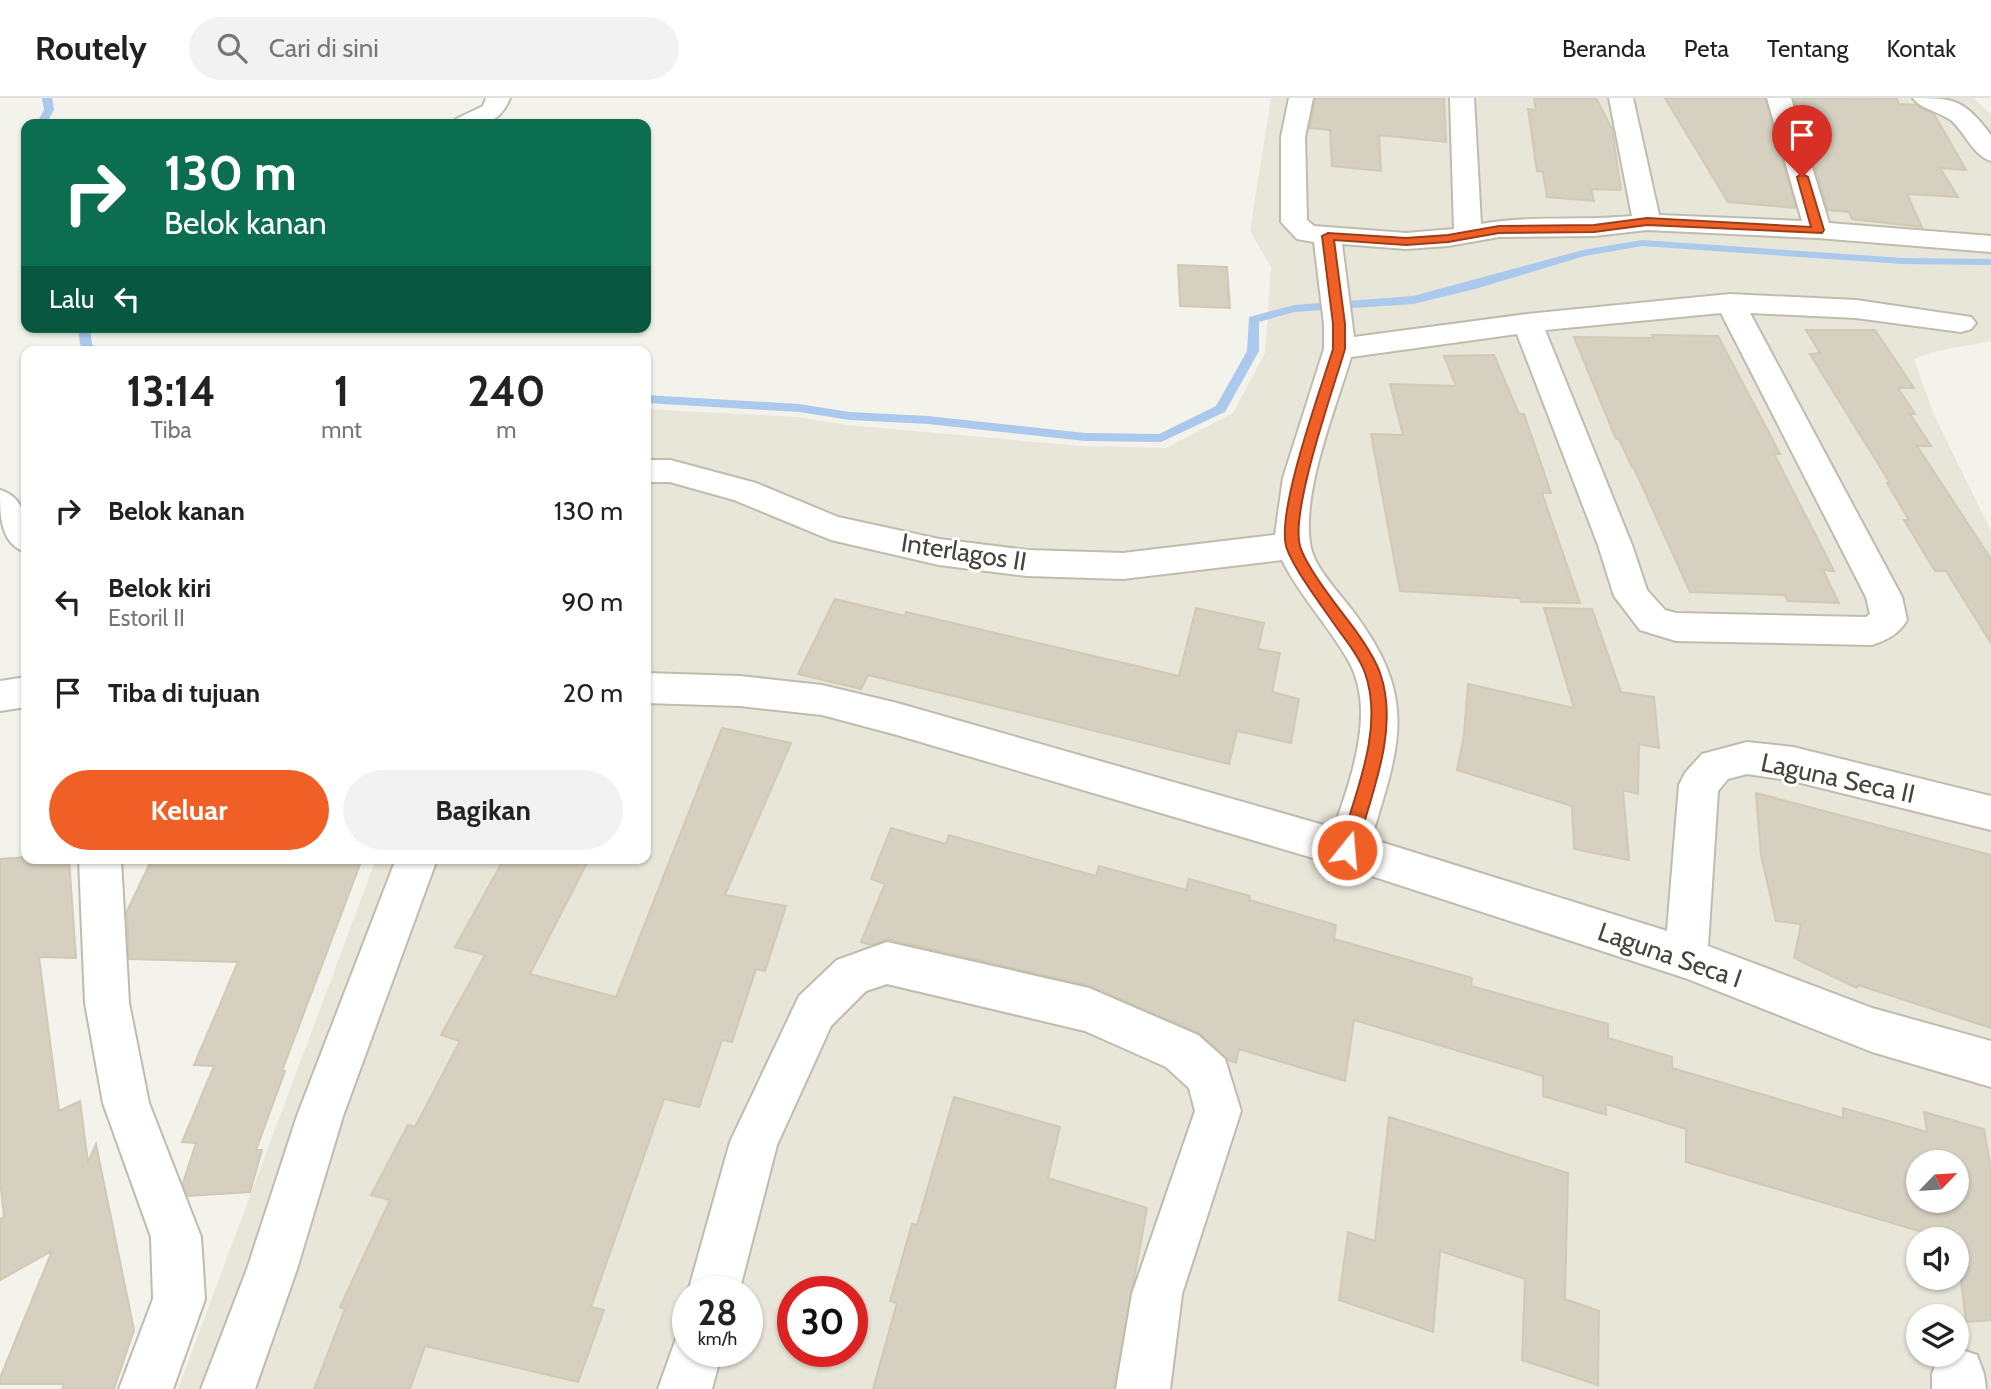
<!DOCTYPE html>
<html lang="id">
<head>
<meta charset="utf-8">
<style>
	:root { --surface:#fff; --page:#f2f2f2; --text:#222; --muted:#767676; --line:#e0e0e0; --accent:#f05f26 }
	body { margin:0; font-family:Cabin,sans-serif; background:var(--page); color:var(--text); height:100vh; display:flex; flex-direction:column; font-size:26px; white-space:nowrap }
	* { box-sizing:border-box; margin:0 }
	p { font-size:23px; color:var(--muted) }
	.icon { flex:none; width:38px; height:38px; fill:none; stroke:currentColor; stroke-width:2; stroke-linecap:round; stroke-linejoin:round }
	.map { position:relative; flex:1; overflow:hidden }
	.panel { position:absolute; left:21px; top:248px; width:630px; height:518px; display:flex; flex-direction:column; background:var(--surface); border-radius:14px; box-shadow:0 2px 5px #0004 }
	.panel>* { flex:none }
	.banner { position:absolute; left:21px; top:21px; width:630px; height:214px; border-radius:14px; box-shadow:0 2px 5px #0004; background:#0b6e4f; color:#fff; overflow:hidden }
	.needle { width:46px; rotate:65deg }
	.buttons { position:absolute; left:1906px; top:1052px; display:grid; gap:14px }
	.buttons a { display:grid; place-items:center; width:63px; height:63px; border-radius:50%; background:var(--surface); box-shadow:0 2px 5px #0004; font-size:35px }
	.speed { position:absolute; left:672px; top:1178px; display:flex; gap:14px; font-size:35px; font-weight:700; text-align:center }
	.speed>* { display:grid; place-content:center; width:91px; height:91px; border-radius:50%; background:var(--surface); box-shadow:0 2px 5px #0004; line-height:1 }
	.speed small { font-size:18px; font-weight:400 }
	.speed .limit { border:10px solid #d22; background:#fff; color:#111 }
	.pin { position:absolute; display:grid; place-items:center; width:60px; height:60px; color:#fff; margin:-72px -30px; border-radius:50% 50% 50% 0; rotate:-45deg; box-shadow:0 0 7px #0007 }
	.pin .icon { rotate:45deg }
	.me { position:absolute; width:77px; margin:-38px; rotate:17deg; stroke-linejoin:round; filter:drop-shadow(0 0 5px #0008) }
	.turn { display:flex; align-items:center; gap:24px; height:147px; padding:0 28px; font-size:32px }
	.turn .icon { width:91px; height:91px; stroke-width:2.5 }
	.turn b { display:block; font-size:49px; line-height:60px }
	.then { display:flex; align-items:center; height:66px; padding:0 28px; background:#0003; gap:14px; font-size:26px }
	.eta { display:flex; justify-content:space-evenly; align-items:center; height:119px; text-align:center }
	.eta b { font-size:42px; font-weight:700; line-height:49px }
	.primary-button { display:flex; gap:14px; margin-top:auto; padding:14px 28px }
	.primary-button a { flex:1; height:80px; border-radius:42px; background:var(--accent); color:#fff; font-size:28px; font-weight:700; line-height:80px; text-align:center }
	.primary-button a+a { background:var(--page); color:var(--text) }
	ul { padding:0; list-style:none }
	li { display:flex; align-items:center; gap:21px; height:91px; padding:0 28px }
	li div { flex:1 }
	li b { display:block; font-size:26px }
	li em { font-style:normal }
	header { display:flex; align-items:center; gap:42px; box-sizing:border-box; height:98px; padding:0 35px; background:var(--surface); border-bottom:2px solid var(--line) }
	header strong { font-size:33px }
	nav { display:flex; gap:38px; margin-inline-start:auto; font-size:24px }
	.search { width:490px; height:63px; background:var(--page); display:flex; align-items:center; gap:18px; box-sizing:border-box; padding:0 24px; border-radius:38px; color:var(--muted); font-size:26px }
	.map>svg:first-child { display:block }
	.residential { fill:#e8e5d9; fill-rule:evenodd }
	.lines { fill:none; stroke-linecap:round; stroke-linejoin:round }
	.stream { fill:#aac9ed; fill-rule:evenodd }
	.building { fill:#d6d0c0; stroke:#d0c9b4; stroke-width:2; fill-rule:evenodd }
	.minor-casing { stroke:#c0bcad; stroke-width:4 }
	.minor { fill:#fff; fill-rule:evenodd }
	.route { fill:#f05f26; stroke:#9c3e19; stroke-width:2 }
	.labels { text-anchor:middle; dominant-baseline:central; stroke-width:6; stroke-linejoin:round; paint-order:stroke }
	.street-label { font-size:26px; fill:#484439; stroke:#fff }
</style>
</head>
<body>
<header>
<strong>Routely</strong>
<div class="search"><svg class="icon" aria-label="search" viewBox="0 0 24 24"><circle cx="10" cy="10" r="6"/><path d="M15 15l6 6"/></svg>Cari di sini</div>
<nav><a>Beranda</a><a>Peta</a><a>Tentang</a><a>Kontak</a></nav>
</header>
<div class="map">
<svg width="1991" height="1291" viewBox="0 0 1991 1291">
	<rect width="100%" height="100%" fill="#f4f3eb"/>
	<!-- residential -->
	<path class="residential" d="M1271,0h703l17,17v226l-58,11 -19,7 20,56 57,116v858h-1813l198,-530h270v-450l151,8 50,8 234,21 85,2 67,-35 32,-60 6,-86 -21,-36zM1918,1064h38v38h-38zM1918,1141h38v39h-38zM688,1194h59v59h-59zM793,1194h59v59h-59zM1918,1218h38v38h-38z"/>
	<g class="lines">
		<!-- stream -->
		<path class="stream" d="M42,0h10l2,12 -8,14h-10l8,-14z
			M1642,142l261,18 88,1v6l-88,-1 -261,-18 -57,10 -110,33 -62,15 -119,8 -35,10v29l-34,61 -64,30 -76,-1 -157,-17 -78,-4 -51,-8 -153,-9v-8l153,9 51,8 78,4 157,17 74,1 57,-28 31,-55 2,-34 45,-12 119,-9 170,-46z
			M78,229h12l2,17 6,8h-13l-5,-8z"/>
	</g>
	<!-- building -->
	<path class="building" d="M1315,0h129l2,44 -67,-7 2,36 -49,-5 -2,-36 -20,-2z
		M1534,0h62l16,31 9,61 -30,-1 3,12 -47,-4 -4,-25 -6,-1 -9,-62 8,1z
		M1665,0h100l31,110 -68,-6z
		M1794,0l103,1 2,5 17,1 18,9 32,56 -26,-2 18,29 -51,-3 15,33 -70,-8 -3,-7 -21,-2z
		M1178,167l49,2 3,41 -50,-2z
		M1806,232h69l39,58h-16l17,26h-5l21,32h-14l74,113v84l-45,-72h-11l-31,-51h5l-22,-37h3l-80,-129 10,-1z
		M1652,237l66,1 62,118h-6l60,117 -11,-1 16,33 -51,-2 -3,-6 -95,-3 -56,-124 -2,-1 -13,-28h-3l-42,-102 79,1z
		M1494,257l25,59h5l27,79h-9l38,110 -59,-1 -1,-4 -120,-7 -29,-157 32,1 -13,-51 66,2 -12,-30z
		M835,501l70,17 1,-4 273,64 17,-68 68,15 -6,26 22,4 -8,39 27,7 -8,44 -54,-12 -8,33 -361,-89 -7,14 -63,-15z
		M1544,510l48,1 29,83 33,5 5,51 -20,-4 -1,50 -15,-4 6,70 -55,-11 -2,-43 -115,-36 7,-35 4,-51 106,24z
		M722,630l69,15 -66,152 61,11 -21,65 -9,-2 -24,73 -10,-2 -23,67 -35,-8 -73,208 13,3 -26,72 -153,-36 -15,43h-96l31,-80 -5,-2 50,-107 -19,-5 37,-70 7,2 45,-86 -19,-6 44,-80 -30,-8 49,-88h85l-59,115 86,23z
		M1756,695l235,62v173l-133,-43 -1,3 -63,-30 7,-34 -25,-3 -15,-66z
		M891,730l55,16 3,-9 147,41 3,-10 87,24 3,-11 61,17 -1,4 87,25 -2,14 138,39 -1,8 137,38v14l64,19v11l171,50v-10l84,24 -3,-20 60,17 7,41v150l-25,2 -10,-83h-10l-260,-77v-33l-80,-25v11l-63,-19v-20l-189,-56 -9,61 -106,-32 -3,14 -8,-3 -29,-27 -109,-47 -202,-47 -17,6 -10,-3 24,-58 -14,-5zM1918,1064h38v38h-38z
		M26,759l43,2 7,99 -37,-1 20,154 21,-10 8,61 8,-18 38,186 -20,59h-52l2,-5h-64v-6l52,-127 -52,29v-61l4,-2 -4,-37v-321z
		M152,761h210l-80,212h3l-29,79h6l-12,42 -62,4 -5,-13 13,-40 -14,-1 32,-76 -20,-1 44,-103 -109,-3 -2,-48z
		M954,999l106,30 -12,51 99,30 -33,181h-241l24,-86 -7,-2 22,-77 5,1z
		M1389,1019l179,56 -3,126 34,12 -1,74 -76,-25 3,-81 -85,-28 -7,81 -94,-32 9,-68 27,9z"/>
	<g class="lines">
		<defs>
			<path id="minor" d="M486,0h24c-12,29 -29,26 -57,26l3,-5 27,-13z
				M1289,0h24l-8,39 2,83 7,6 92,7 48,-4 -4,-131h24l7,126c49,-9 101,-3 151,-8l-23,-118h24l26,117 143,6 -35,-123h24l38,125 162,13v16l-173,-14 -171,-8 -53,6 -95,1 -51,9 -42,3 -64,-5 12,93 173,-23 203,-20 126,6 115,17 5,6 -5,6 -10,3 -105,-14 -106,-5 152,284 5,23c-8,14 -20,20 -35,25l-196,-4 -36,-11 -26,-34 -16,-51 -81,-211 -166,23c-15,51 -49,133 -41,186 3,24 28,48 42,67 66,87 49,132 19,229l296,92 12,-146 6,-12 17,-19 45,-12 46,5 198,49v34l-198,-49 -46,-7 -19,5 -10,12 -10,155 164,62 119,33v46l-119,-35 -187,-74 -338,-110 -450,-133 -75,-20 -82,-9 -94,-3v-30l94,3 82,9 75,18 437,125c17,-50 43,-118 14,-168 -20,-35 -48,-64 -66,-100l-159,19 -96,-3 -88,-11 -108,-25 -97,-40 -64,-18h-24v-22h24l86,23 82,34 101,22 88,11 96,3 152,-18 8,-57 41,-129v-25l-10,-82 -17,-3 -16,-17v-85zM1721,215l145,284 4,17 -4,3 -190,-4 -11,-3 -18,-20 -15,-45 -87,-215z
				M1913,0c43,0 51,2 78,37v26c-17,-5 -26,-28 -39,-40 -11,-9 -32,-12 -39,-23z
				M0,392c29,9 26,37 26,62 -26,-8 -26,-37 -26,-62z
				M26,579v30l-26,4v-30z
				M79,761h42l8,144 20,100 52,134 4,62 -32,90h-54l34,-90 -2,-62 -48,-134 -18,-100z
				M396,761h41l-94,257 -46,153 -42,120h-54l46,-120 50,-153z
				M887,844l202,46 109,47 27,24 16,52 -59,183 -12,95h-54l16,-95 63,-183 -6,-23 -23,-21 -81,-36 -198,-47 -21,7 -35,35 -54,119 -38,147h-51l42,-150 69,-146 38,-36z
				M688,1230v23h34l-10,38h-54l20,-56z
				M1956,1250l21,7 7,19 2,15h-54v-15l7,-19 17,-1z"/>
		</defs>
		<!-- minor casing -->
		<use href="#minor" class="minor-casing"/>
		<!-- minor -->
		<use href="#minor" class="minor"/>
	</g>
	<!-- route -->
	<path class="route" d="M1802,76l6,3 16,53 -2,3 -175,-8 -53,7 -95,1 -51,9 -42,3 -72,-5 11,84v25c-12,41 -55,162 -45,197 7,23 41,65 56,85 8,12 19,27 24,42 20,56 -9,122 -24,177l-3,5 -6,2 -6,-2 -2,-5c15,-54 46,-121 26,-177 -6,-17 -18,-31 -28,-45 -13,-19 -45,-61 -51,-82 -9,-37 34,-155 47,-197v-25l-11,-88 6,-3 78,5 42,-3 51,-9 95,-1 53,-7 164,9 -14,-50z"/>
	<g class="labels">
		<!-- street labels -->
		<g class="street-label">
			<text transform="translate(964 454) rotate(9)">Interlagos II</text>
			<text transform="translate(1838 680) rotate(12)">Laguna Seca II</text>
			<text transform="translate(1670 857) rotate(19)">Laguna Seca I</text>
		</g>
	</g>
</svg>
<div class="buttons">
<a><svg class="needle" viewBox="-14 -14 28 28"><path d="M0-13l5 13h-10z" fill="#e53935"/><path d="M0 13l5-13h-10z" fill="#767676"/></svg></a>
<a><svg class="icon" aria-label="sound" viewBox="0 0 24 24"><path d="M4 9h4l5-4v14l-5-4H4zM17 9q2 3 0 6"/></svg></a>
<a><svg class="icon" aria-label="layers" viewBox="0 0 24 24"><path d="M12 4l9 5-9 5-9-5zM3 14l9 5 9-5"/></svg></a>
</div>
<div class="speed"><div>28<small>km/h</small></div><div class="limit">30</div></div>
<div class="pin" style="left:1802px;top:79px;background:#d93025"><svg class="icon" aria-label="arrive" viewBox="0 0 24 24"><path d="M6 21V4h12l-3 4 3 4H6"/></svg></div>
<svg class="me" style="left:1347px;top:752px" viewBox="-20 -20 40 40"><circle r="17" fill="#f05f26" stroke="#fff" stroke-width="3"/><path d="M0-11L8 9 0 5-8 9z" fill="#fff"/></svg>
<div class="banner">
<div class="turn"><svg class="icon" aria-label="right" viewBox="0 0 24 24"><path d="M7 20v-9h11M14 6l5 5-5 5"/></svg><div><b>130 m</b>Belok kanan</div></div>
<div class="then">Lalu<svg class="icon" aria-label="left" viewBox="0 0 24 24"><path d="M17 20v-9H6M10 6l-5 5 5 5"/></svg></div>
</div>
<section class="panel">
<div class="eta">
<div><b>13:14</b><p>Tiba</p></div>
<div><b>1</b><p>mnt</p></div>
<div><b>240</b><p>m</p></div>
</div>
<ul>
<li><svg class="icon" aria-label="right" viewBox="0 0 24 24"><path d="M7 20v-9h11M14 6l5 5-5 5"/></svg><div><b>Belok kanan</b></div><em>130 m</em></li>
<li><svg class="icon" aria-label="left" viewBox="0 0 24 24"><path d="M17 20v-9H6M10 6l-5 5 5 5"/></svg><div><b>Belok kiri</b><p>Estoril II</p></div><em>90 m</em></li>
<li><svg class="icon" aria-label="arrive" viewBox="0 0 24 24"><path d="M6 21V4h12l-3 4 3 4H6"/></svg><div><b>Tiba di tujuan</b></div><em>20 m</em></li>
</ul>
<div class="primary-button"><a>Keluar</a><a>Bagikan</a></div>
</section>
</div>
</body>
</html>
